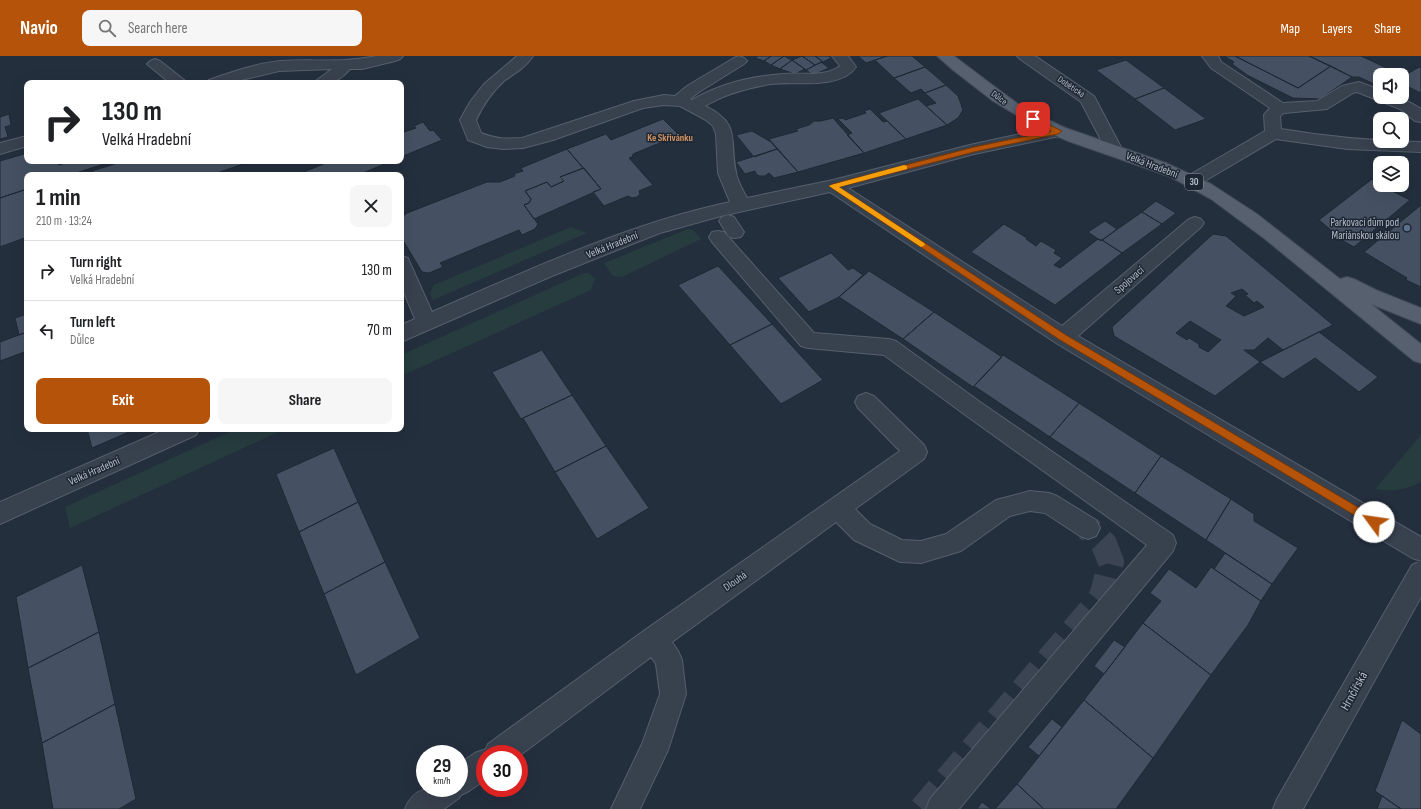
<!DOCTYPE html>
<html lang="en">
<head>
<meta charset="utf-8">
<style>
	:root { --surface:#fff; --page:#f6f6f6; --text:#202124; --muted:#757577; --line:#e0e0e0; --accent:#b45309 }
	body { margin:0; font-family:"Sofia Sans Condensed",sans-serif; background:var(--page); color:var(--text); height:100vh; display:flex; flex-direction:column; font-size:15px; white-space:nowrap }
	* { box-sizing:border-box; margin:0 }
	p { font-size:13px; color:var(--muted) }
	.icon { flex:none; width:22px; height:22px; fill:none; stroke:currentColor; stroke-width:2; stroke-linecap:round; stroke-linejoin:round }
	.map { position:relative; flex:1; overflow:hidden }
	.panel { position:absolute; left:24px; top:116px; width:380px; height:260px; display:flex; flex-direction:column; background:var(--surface); border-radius:8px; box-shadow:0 4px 16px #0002 }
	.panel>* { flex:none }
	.banner { position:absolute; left:24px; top:24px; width:380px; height:84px; border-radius:8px; box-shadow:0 4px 16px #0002; background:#fff; color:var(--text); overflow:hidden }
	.buttons { position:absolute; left:1373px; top:12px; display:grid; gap:8px }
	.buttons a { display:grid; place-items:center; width:36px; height:36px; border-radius:8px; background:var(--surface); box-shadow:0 4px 16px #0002; font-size:20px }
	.speed { position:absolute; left:416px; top:689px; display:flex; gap:8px; font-size:20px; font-weight:700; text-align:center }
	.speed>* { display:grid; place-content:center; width:52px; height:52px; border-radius:50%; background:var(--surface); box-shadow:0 4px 16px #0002; line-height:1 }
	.speed small { font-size:10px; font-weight:400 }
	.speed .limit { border:6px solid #d22; background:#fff; color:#111 }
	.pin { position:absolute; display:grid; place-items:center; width:34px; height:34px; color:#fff; margin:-17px; border-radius:8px; box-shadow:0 2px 6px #0006 }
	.me { position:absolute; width:44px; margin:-22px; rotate:301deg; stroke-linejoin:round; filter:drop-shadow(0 0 3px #0008) }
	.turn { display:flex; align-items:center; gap:14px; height:84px; padding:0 12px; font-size:18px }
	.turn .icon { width:52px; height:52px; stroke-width:2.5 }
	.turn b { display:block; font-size:28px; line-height:34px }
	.round { display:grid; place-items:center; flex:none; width:42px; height:42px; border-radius:8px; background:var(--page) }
	.headline { display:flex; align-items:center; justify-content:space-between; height:68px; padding:0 12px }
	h1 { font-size:24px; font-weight:700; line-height:30px }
	.action { display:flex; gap:8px; margin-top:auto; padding:8px 12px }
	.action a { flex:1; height:46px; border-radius:8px; background:var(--accent); color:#fff; font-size:16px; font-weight:700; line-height:46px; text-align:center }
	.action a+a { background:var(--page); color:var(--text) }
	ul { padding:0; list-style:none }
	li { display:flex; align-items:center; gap:12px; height:60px; padding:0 12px; border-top:1px solid var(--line) }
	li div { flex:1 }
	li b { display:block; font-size:15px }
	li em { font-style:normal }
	header { display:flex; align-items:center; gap:24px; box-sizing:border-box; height:56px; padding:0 20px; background:var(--accent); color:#fff }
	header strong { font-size:19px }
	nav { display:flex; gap:22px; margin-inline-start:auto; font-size:14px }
	.search { width:280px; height:36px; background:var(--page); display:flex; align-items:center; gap:10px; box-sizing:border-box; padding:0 14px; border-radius:8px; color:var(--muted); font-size:15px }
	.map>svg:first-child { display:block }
	.green { fill:#263c3f }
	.building { fill:#455162; stroke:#1f2835; fill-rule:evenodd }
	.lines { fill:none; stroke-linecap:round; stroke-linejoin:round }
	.minor-tunnel { stroke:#3a4453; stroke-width:26; stroke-dasharray:26 13; stroke-linecap:butt }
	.minor-casing { stroke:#565f6c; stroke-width:2 }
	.major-casing { stroke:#414a57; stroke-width:2 }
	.minor { fill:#38414e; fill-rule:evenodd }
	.major { fill:#56606e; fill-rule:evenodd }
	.route { fill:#b45309; stroke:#753606 }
	.slow { fill:#f59e0b }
	.service-dot { fill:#5c6f8a; stroke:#1d2633; stroke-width:1.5 }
	.labels { text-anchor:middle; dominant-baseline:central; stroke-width:3; stroke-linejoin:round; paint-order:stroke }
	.far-street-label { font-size:9px; fill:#b4bcc9; stroke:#1d2633 }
	.far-neighbourhood-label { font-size:10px; font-weight:bold; fill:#d59563; stroke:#1d2633 }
	.shield { fill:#1d2633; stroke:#878f9c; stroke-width:1 }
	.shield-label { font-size:10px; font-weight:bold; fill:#b4bcc9 }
	.street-label { font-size:11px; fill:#b4bcc9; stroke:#1d2633 }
	.poi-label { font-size:11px; fill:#b4bcc9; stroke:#1d2633; text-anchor:end }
	.near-street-label { font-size:13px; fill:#b4bcc9; stroke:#1d2633 }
</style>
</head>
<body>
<header>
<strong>Navio</strong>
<div class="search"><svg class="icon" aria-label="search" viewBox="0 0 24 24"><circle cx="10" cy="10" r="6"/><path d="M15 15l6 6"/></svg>Search here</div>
<nav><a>Map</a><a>Layers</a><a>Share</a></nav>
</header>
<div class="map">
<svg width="1421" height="753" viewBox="0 0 1421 753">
	<rect width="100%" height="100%" fill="#242f3e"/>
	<!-- green -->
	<path class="green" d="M571,171l16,6 -154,67c-4,-5 -2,-10 1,-15z
		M688,173l5,1 8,9 -79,38 -9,-1 -9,-13z
		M584,217h5l6,6 -4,11 -190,86v-21z
		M236,373h49l-215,99 -5,-21z
		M1421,379v47c-17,8 -27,10 -46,7z"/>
	<!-- building -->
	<path class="building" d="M758,0h13l-7,5 -9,-3z
		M771,0h13l-13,9 -7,-4z
		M784,0l8,4 -12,9 -9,-4z
		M802,0l13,9 -9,5 -14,-10z
		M802,0h13l8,6 -8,3z
		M815,0h14l2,2 -8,4z
		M858,0h29l-21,7z
		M887,0h25l13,11 -31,11 -19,-18z
		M1224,0h11l63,32 33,-22 21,11 -32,22 -27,-1 -46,-23 -15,-11 2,-2z
		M1235,0h74l22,10 -33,22z
		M1309,0h52l43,20 15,-9 2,1v25l-19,-9v-9h-22v12l-21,-10h-7z
		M792,4l13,9 -10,5 -15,-5z
		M1126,4l38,28 -29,11 -39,-29z
		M821,6l8,6 -16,7 -7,-5z
		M925,11l21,18 -21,8 -4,-4 -10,4 -17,-15z
		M946,29l12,11 5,14 -5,8 -11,7 -21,-19 10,-3 -11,-10z
		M1164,32l42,31 -31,11 -40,-31z
		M918,43l29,26 -41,14 -27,-26z
		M870,53l13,13 4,-1 19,18 -42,14 -17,-18 5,-2 -14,-14 5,-1 2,2 21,-7 -2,-2z
		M9,58l2,11 -6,2 3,10 -8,2v-22z
		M833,62l31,35 -66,19 -29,-33 29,-8 -2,-2 13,-4 5,-4h7z
		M663,63l16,16 -46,19 -1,3 -3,1 24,27 -14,6 1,3 -3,3 -5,1 -4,-2 -24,10 -11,-14 8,-3 -34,-40 39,-15 5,6z
		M423,66l7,9 3,-1 9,10 -41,17v-24l15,-5 -2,-2z
		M752,75l19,11 6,7 -23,8 -18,-22z
		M567,93l16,19 -23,9 4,4 -13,6 -4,-5 -22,9 6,8 -2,4 -5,2 14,19 -3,5 -13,6 -3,-5 -79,33 3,4 -14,6 -7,-1 -21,-35v-19l6,-5 80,-31h13l15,-6 -1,-2 9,-3 -2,-3z
		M777,93l21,23 -24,6 -5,-5 -4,3h-6l-3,-2 -1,-3 -10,3 -9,-12z
		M27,97v8h31l1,4 13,-4h41l-43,14h-43v14l-27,9v-37z
		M124,105h128l-41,14h-118l-1,-4z
		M331,105h61l-34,14h-62z
		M584,112l17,21 -67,30 -10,-14 5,-2 2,-4 -6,-8 22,-9 4,5 13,-6 -4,-4z
		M1372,123l8,6 30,15 -56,47 -9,-5 -26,-22z
		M27,133v48l-27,10v-49z
		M1156,145l20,12 -14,11 -20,-12z
		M1421,149v82l-15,-7 1,-2 -43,-26z
		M1142,156l20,12 -40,29 -20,-13z
		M1105,165l12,8 -16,12 -13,-9z
		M1004,168l23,14 -1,1 10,7 5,-5 15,9 -2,3 8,5 -8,7 6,3 38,-29 4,1 20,13 -67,52 -84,-53z
		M1213,178l13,2 107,89 -50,25 -15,-12 -14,12h-10l16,12 -45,34 -101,-60 -2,-9zM1242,233l6,5 -3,1 9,8 3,-2 7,6 -20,9 -18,-10 10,-10 -5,-3zM1190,265l31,19 -13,12 -9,-5v-3l-10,-6 -2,2 -11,-7z
		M831,197l17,17 5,-2 10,7 -24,22 -30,15 -31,-34z
		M718,210l54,58 -42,21 -52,-60z
		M869,215l65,41 -31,27 -64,-42z
		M934,256l68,45 -29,30 -70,-48z
		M27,258v18l-8,3 -4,-17z
		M772,268l51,56 -42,24 -51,-59z
		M27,276v19l-27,10v-19z
		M1319,276l59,45 -19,15 -44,-34 -32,21 -23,-17z
		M542,294l30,45 -51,24 -29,-47z
		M1003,299l76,48 -29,34 -76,-51z
		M572,339l34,51 -51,26 -32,-54z
		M1079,347l82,53 -26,37 -85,-56z
		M87,373h49l-44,19z
		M606,390l43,62 -52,31 -42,-67z
		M334,392l24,54 -59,30 -23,-58z
		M1161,400l70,43 -25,41 -71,-47z
		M1231,443l23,15v7l44,27 -26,36 -66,-44z
		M358,446l27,60 -61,32 -25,-62z
		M1225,497l47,31 -11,17 -47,-32z
		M385,506l35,76 -64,37 -32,-81z
		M82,509l17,67 -71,36 -12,-71z
		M1211,511l50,34 -13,24 -37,50 -68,-52 18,-22 -11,-8 19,-24 27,19z
		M1143,567l68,52 -58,83 -69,-58z
		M99,576l16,72 -73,39 -14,-75z
		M1114,584l11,7 -21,27 -10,-8z
		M1084,644l69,58 -37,51h-72l-27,-25z
		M115,648l21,95 -17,10h-66l-11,-66z
		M1052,663l10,8 -23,29 -11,-9z
		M1402,664l19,14v75h-20l-26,-18z
		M1017,728l27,25h-49z
		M1382,740l19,13h-24z
		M982,746l9,7h-14z"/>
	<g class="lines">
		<!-- minor-tunnel -->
		<path class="minor-tunnel" d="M922,753l180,-212 9,-35 -7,-18 -16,-16"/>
		<defs>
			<path id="minor" d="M376,0h27l-3,3 -5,2 -33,8h-12c-11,13 -19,14 -36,14l3,-3 15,-11 -53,2 -50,12h-23l3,-3c22,-8 48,-17 72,-19 31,-2 64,2 95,-5z
				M517,0h16c-8,12 -18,17 -29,25 -12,11 -21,24 -28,39l5,13c14,6 26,6 41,5l112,-37 30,-6 11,1 12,-10 47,-28 5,-2 5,2 3,3 -3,3 -45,28 -9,7 2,1c27,-16 60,-24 91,-26 19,-2 40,4 57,-8l-8,-10h16l8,11c-16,23 -60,14 -85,17 -23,4 -46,10 -66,22 37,18 24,34 31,66 1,9 7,18 11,26l86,-18 141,-36 84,-18 6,1 2,4 -2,4 -90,19 -126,34 214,138 127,-107 6,-2 6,2 3,4 -3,4 -123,109 343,201v24l-9,-3 -356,-215 -226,-151 -109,24 -61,17 -108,43 -151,66v-17l14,-6 -14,-34v-29l7,2 2,5 22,49c97,-42 195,-88 298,-110l-12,-29 -2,-39 -3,-8 -7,-6 -26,-14 -16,-1 -21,3 -90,32 -30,8 -20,1 -16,-2 -19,-7 -8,-20 10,-18 14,-18z
				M1017,0h18l59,40 29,55 -2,4 -6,1 -6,-1 -28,-53 -61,-43z
				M1202,0h16l3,6 62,41 34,-2 25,-15 17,-4 21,8v7c18,0 26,2 41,12v13l-6,-1 -15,-12 -43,-17 -4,1 -26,16 -43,4 -4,3 1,13c47,8 93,12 140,13v10l-74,-3 -71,-10 -78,46 -6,2 -6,-2 -3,-4 3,-4 79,-46 -1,-16 6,-7 -59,-40z
				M155,3l5,2 28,22h-18l-23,-19 3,-3z
				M27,80v10l-27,8v-11z
				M728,159l6,2 10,15 -3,5 -6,1 -6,-1 -10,-16 3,-4z
				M718,175l6,1 90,101 75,6 7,2 84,61 193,133 3,8 -3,8 -214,258h-33l4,-10 217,-254 -183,-131 -80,-59 -76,-7 -7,-2 -89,-104 -3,-5 3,-5z
				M866,337l8,3 50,49 3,7 -3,7 -69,50 15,15 32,16 19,1 25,-7 50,-34 34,-9 19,2 8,3 39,24 4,8 -4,8 -8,3 -8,-3 -35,-23 -15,-2 -20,5 -49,35 -40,12 -21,-1 -46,-22 -18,-18 -164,120 6,9 4,9 4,34 -18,56 -28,59h-29l31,-65 18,-50 -4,-30 -5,-7 -132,99v-2h-34v26l-16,11 -8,4 -2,3 -15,11h-39c10,-26 30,-21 54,-21v-24l16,-11 11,-4 2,-5 157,-114 255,-179 -42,-43 -3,-6 3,-6z
				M166,373h33l-3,6 -196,89v-22z
				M1421,505v36l-118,212h-30l4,-10 135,-234z"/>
			<path id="major" d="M937,0h17l37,28 27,20 45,23 103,36 45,21 46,30 83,65 7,-2 7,2 22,11 45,18v16l-50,-20 50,40v19l-7,-2 -149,-122 -54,-40 -40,-22 -103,-36 -32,-14 -43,-26 -40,-31z"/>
		</defs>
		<!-- minor casing -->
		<use href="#minor" class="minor-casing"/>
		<!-- major casing -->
		<use href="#major" class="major-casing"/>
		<!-- minor -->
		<use href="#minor" class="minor"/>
		<!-- major -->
		<use href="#major" class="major"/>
	</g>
	<!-- route -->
	<path class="route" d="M1033,61l29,14 -4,3 -84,18 -135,35 227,148 312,184 1,3 -1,3 -4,2 -3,-2 -311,-185 -231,-154 4,-2 141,-37 77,-16 -20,-10 -1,-2z"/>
	<!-- slow -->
	<path class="slow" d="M904,109l3,1v3l-68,18 85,56 1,2 -4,2 -92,-61 2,-1z"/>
	<!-- markers -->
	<circle class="service-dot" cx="1407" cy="172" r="4"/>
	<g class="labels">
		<!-- far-street labels -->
		<g class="far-street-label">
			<text transform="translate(1071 31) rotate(34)">Dobětická</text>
			<text transform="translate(999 42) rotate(36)">Důlce</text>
		</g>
		<!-- far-neighbourhood labels -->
		<g class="far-neighbourhood-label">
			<text x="670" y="82">Ke Skřivánku</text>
		</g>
		<!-- shield labels -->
		<rect class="shield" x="1185" y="118" width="18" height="16" rx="3"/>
		<g class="shield-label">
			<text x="1194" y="126">30</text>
		</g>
		<!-- street labels -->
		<g class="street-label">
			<text transform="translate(1152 109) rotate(21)">Velká Hradební</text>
			<text transform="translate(612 189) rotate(-22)">Velká Hradební</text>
			<text transform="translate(1129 224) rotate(-41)">Spojovací</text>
			<text transform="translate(94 415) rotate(-24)">Velká Hradební</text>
			<text transform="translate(735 525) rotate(-35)">Dlouhá</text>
		</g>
		<!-- poi labels -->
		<g class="poi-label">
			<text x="1399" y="166">Parkovací dům pod<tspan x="1399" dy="13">Mariánskou skálou</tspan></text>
		</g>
		<!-- near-street labels -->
		<g class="near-street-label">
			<text transform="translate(1354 635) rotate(-61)">Hrnčířská</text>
		</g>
	</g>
</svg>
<div class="buttons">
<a><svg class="icon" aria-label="sound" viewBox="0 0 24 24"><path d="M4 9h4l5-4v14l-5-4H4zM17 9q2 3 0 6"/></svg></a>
<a><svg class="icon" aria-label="search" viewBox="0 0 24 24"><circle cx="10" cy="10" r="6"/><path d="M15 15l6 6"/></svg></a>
<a><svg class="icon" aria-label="layers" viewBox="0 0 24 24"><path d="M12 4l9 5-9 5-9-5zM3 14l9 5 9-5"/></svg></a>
</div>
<div class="speed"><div>29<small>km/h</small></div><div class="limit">30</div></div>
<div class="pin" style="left:1033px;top:63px;background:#d93025"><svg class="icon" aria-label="arrive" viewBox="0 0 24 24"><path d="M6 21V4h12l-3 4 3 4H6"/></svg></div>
<svg class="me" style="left:1374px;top:466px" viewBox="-20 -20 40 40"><circle r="19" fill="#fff"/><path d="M0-13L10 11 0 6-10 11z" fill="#b45309"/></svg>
<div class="banner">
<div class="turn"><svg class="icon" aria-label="right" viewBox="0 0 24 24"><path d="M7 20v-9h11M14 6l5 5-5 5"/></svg><div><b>130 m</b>Velká Hradební</div></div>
</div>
<section class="panel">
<div class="headline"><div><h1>1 min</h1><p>210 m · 13:24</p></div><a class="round"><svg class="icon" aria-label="close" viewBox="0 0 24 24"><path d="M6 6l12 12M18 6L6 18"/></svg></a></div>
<ul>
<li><svg class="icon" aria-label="right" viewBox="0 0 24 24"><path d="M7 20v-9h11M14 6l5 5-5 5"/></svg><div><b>Turn right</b><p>Velká Hradební</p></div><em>130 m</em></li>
<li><svg class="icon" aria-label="left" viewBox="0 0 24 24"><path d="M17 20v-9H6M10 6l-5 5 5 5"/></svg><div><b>Turn left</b><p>Důlce</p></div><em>70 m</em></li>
</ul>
<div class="action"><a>Exit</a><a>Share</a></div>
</section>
</div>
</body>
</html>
